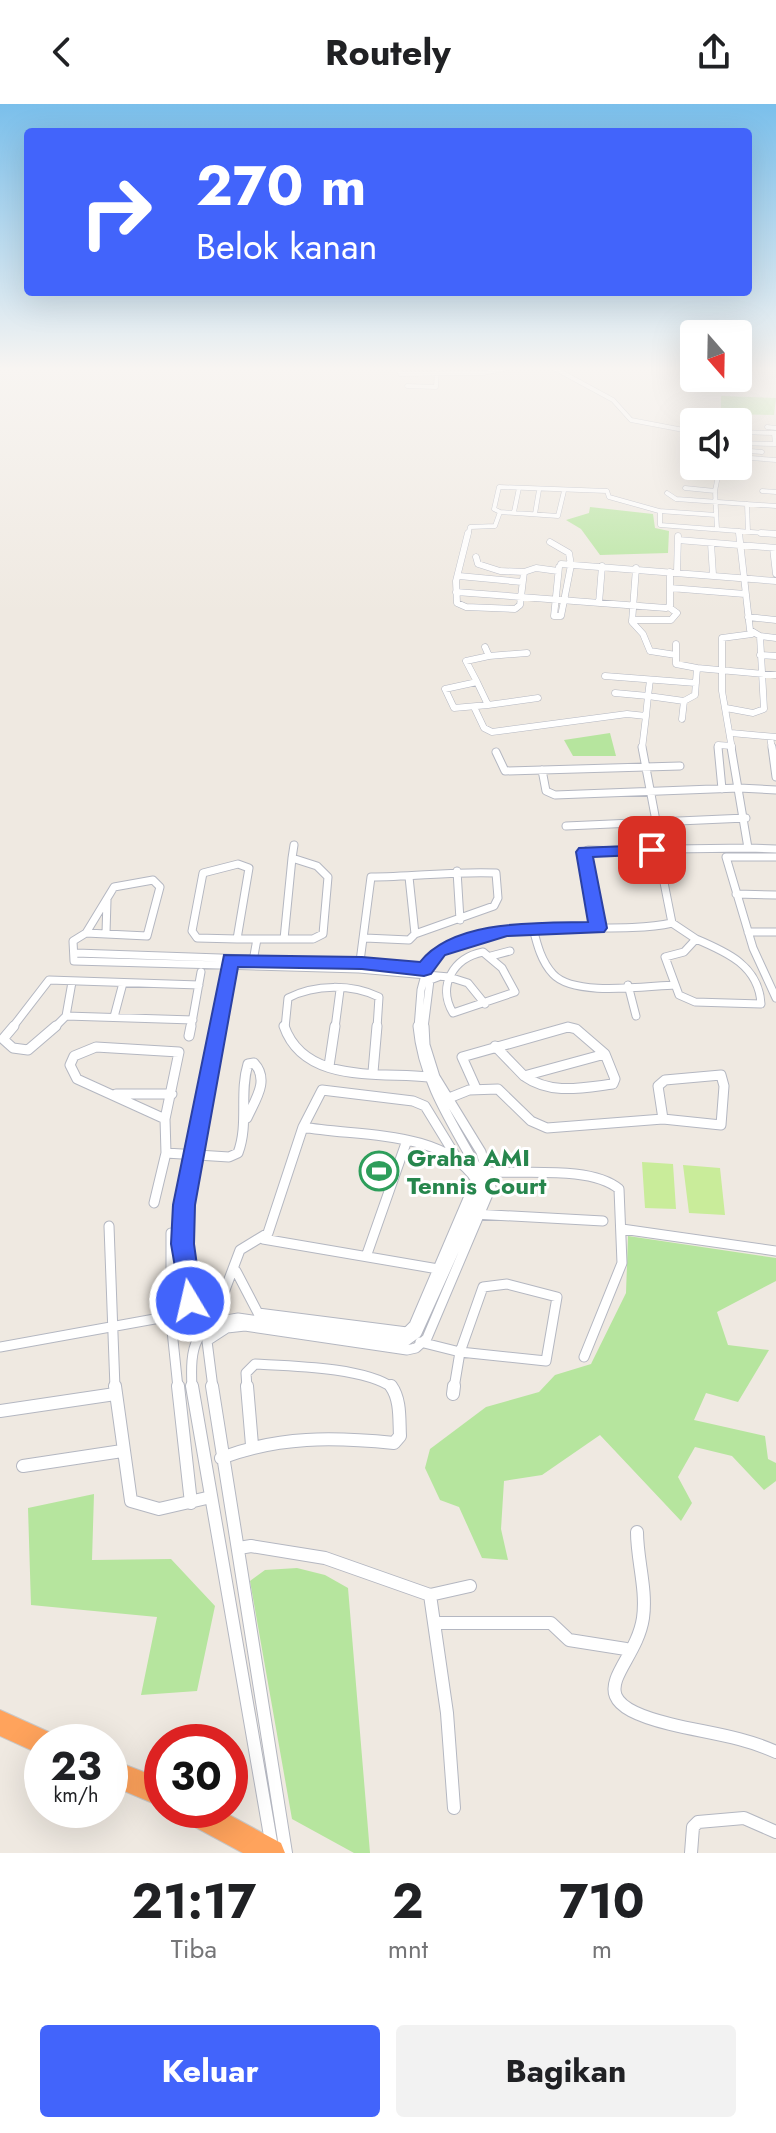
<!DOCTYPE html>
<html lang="id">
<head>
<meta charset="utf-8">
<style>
	:root { --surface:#fff; --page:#f2f2f2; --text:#202124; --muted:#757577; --accent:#4264fb }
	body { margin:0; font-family:Jost,sans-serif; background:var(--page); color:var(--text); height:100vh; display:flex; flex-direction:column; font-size:30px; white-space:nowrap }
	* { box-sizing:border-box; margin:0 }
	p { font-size:26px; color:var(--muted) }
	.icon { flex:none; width:44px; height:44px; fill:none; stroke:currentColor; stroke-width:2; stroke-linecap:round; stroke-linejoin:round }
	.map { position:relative; height:1749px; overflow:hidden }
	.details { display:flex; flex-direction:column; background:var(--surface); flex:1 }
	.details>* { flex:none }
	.banner { position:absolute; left:24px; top:24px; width:728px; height:168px; border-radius:8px; box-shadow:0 8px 32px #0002; background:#4264fb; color:#fff; overflow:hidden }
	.needle { width:52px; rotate:160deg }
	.controls { position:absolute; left:680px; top:216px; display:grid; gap:16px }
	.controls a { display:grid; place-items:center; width:72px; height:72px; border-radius:8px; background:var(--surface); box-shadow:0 8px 32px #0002; font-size:40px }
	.speed { position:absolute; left:24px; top:1620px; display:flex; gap:16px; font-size:40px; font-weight:700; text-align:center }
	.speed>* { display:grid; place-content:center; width:104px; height:104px; border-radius:50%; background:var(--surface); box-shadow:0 8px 32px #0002; line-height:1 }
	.speed small { font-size:20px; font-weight:400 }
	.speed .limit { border:12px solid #d22; background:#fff; color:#111 }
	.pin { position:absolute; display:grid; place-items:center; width:68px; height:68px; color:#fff; margin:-34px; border-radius:16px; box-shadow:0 4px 12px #0006 }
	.me { position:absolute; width:88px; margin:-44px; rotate:351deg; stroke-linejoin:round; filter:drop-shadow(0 0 6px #0008) }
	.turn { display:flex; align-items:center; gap:28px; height:168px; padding:0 40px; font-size:36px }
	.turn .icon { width:104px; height:104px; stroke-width:2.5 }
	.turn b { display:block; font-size:56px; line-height:68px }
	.eta { display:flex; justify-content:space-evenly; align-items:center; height:136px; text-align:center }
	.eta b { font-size:48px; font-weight:700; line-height:56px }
	.cta { display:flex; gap:16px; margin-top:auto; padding:16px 40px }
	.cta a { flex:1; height:92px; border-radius:8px; background:var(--accent); color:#fff; font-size:32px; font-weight:700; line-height:92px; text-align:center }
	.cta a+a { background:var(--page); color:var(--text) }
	header { display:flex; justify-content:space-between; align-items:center; height:104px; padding:0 40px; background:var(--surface); font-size:36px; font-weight:700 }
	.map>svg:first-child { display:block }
	.green { fill:#b6e59e }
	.pitch { fill:#c9ec9a }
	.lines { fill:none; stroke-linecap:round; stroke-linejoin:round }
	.street-far4-casing { stroke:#b4b7c1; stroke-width:5 }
	.street-far3-casing { stroke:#b4b7c1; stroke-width:7 }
	.street-far2-casing { stroke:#b4b7c1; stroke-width:9 }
	.street-far1-casing { stroke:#b4b7c1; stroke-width:11 }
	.street-casing { stroke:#b4b7c1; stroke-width:14 }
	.highway-casing { stroke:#c9c9c9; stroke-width:2 }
	.street-far4 { stroke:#fff; stroke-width:4 }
	.street-far3 { stroke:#fff; stroke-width:6 }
	.street-far2 { stroke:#fff; stroke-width:7 }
	.street-far1 { stroke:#fff; stroke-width:9 }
	.street { stroke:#fff; stroke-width:12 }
	.highway { fill:#ffa35c; fill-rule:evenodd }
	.route { fill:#4264fb; stroke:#2b41a3; stroke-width:2 }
	.labels { text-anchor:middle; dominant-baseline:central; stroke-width:6; stroke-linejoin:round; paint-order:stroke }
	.leisure-label { font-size:24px; font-weight:bold; fill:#27864d; stroke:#fff; text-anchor:start }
</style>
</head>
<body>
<header><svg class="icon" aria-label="back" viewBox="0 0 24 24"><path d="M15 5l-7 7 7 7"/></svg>Routely<svg class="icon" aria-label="share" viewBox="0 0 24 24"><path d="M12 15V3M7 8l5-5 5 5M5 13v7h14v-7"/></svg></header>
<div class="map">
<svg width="776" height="1749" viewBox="0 0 776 1749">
	<rect width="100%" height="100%" fill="#efe9e1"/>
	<!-- green -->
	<path class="green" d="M721,292l55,2 -2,17 -53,-1z
		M590,403l63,7 2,14 14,3 -1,22 -68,2 -19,-26 -15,-9 23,-7z
		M610,629l6,23h-43l-9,-16z
		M628,1132l148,22v23l-59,31 11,33 41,5 -31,52 -32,-9 -12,27 71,16 3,23 8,4v18l-12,9 -32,-34 -37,-9 -17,30 14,26 -11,18 -81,-86 -58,40 -38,6 -3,48 7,31 -26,-2 -23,-51 -19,-7 -15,-32 5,-19 56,-42 53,-15 16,-17 36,-11 35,-71z
		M94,1390l-2,66 79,-1 44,47 -18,85 -56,4 16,-78 -126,-12 -3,-97z
		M297,1464l28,7 23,13 22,265h-16l-62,-34 -42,-238 15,-11z"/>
	<!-- pitch -->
	<path class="pitch" d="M642,1058l31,2 3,45 -31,-1z
		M683,1061l37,3 5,47 -36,-2z"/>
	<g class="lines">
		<defs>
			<path id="street-far4" d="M399,264l1,6 83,-1 26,-5
				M554,264l59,32 18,20 63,12
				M407,282l29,1 1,-19
				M767,323l9,1
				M738,328l38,1
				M738,339l37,1 -1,-11
				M738,346l24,2
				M738,353l38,3
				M685,384l30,3
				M762,387l14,1
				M667,389l9,6 100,7
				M747,400l1,27
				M660,407v14l116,9
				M500,408l58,4 6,-25
				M514,408l5,-24
				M535,410l4,-24
				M717,425l-2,-38 5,-25
				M739,427v4
				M468,431l2,-8 25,-1 5,-14 -6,-3 5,-22 108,4 2,6 50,14 57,4"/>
			<path id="street-far3" d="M468,429l-12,48 1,22 9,4 49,2 5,-4 4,-33 12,-4 22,3
				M761,429l15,1
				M678,436l98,8
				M550,438l19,11 2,12 -10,51h-7l5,-49
				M711,439l2,32
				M773,444l3,26
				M476,453l2,7 22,7 24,1
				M561,460l215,17
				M636,464l-4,54 11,12 7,17 26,4
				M677,468l1,-36
				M459,472l63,6
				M670,484l75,6
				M456,488l210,16 4,-2v-34
				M599,499l3,-37
				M748,513l28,3
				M632,516h39l6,-7 -7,-5
				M760,532l16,2
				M676,540v20l21,4
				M760,551l16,1
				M489,552l38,-3
				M605,572l91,7
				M477,578l11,23 -34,3 -9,-19z
				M477,578l-11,-21 23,-5 -4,-9
				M615,589l33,3 2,-16
				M488,601l50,-7
				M474,603l10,21 8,4 135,-18 19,2 2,-20 36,5 11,-6 2,-27 79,7
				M726,604l27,5 11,-4 -4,-73 -10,-6 -11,-97
				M682,615l2,-18
				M731,629l45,4
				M770,633l2,12
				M642,645l4,-33
				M718,645v-4l14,1
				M732,645l-10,-58v-53l30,-4"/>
			<path id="street-far2" d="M642,643l18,95 13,7 75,-1
				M718,643l4,42
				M731,643l17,101 28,1
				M772,643l4,30
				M496,648l9,19 175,-5
				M542,666l4,21 9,4 184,-7 37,2
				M566,722l180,-8
				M776,753h-50l27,91 23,50
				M292,754l2,-13
				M292,754l25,8 11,11 -5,57 -10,5h-29z
				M238,760l11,4 -12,71 -40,-1 -5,-7 11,-58z
				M457,767l3,49
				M409,773l6,57
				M153,776l7,7 -13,49 -61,-3 28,-46z
				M736,790l40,1
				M533,824c4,16 8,33 20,46 21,23 92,12 122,11
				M598,824l-14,-76 4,-2 70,2 14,71
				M748,828h28
				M86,829l-13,8 1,20 285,8 90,8 19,6 17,21
				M106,829l1,-33
				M237,835h47
				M696,835c31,13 63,27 65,65l-66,-2 -16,-7 -14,-38 19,-5z
				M483,848l19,16 13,24 -62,21c-16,-27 0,-55 30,-61z
				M76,849l286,10 62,6
				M491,852l19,-5
				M253,857l4,-22
				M359,865l12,-92c42,0 83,-6 125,-4l2,25 -4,8 -79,28 -6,6 -44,-2
				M628,881l8,31
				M66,912l127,4
				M114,913l9,-34
				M12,924l37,-48 150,5
				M54,924l12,-12 6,-34
				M191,924l10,-56
				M218,924l13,-68
				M285,924l3,-30c27,-14 64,-14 91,-1l-2,31
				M335,924l5,-38
				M418,924l3,-38 8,-30c45,-51 179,-22 243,-37l24,16
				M424,924l6,-48 8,-3
				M566,924h4"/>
			<path id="street-far1" d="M14,922l-11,13 10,9 15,2 28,-24
				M284,922c20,58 95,46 144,51
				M189,932l2,-10
				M495,942l29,30
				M96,943l83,5 -14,67 -88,-40 -7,-14 4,-9z
				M605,950l10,25 -2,5c-32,4 -62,11 -89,-8z
				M329,962l6,-40
				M373,968l4,-46
				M721,971l3,11 -3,39 -58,-6 -5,-33 7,-6z
				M475,982l-13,-29 106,-30 8,2 29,25
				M116,990h56
				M444,996l25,-10 29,-1 33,32 16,7 116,-9
				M303,1023l19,-37 91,11 12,5 30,49
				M166,1049l63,4 9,-4c11,-29 1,-60 10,-89l6,-1c16,17 1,37 -7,55
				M491,1068c35,2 101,-6 128,17l3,74 -38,94
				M154,1099l12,-50 -1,-34
				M474,1110l129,7
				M109,1122l6,162
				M622,1125l154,22
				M171,1129v88l7,67
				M263,1135l175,30
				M367,1150l39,-111
				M507,1180l50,13 -11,64 -86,-9 23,-65z
				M214,1215l26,-69 28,-17 35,-106c53,10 140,2 173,53l-62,145 -7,7 -149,-19 -22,-42
				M200,1232c-40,-96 0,-213 18,-310
				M207,1237l20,-13 18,-2 162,24 9,-2 11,-10 64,-151 -10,-35 -46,-75 -10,-32 -1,-19
				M207,1237l6,47
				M420,1238l40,10
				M0,1243l171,-31
				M192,1284c-2,-41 1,-64 46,-70l168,23 11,-8 66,-146 -2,-12c-27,-49 -58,-93 -63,-149
				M247,1284l-1,-15 9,-9c36,2 109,3 138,24
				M454,1284l6,-36"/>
			<path id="street" d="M115,1282l16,115 28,8 52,-12
				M178,1282l13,117
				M192,1282l81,467
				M212,1282l74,467
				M247,1282l5,59
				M453,1290l1,-8
				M0,1307l115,-17
				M221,1354c58,-22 112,-21 173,-15l6,-7c-1,-17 1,-36 -9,-50
				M23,1362l99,-15
				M637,1428c0,28 10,57 6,86 -8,53 -74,81 27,106 36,9 71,12 106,28
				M239,1444l12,-2 74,12 105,37 40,-9
				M430,1491l17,118 7,95
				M435,1519h116l18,17 57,9
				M691,1749l2,-26 5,-5 46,-4 32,14"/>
			<path id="highway" d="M0,1606l51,23 4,9h-13v13l-42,-19z
				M110,1655l52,20v28l-52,-22z
				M178,1706h42l61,33 4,10h-42l-61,-33z"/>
		</defs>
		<!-- street-far4 casing -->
		<use href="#street-far4" class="street-far4-casing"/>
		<!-- street-far3 casing -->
		<use href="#street-far3" class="street-far3-casing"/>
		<!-- street-far2 casing -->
		<use href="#street-far2" class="street-far2-casing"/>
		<!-- street-far1 casing -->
		<use href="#street-far1" class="street-far1-casing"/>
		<!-- street casing -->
		<use href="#street" class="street-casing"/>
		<!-- highway casing -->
		<use href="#highway" class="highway-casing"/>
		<!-- street-far4 -->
		<use href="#street-far4" class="street-far4"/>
		<!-- street-far3 -->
		<use href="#street-far3" class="street-far3"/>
		<!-- street-far2 -->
		<use href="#street-far2" class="street-far2"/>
		<!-- street-far1 -->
		<use href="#street-far1" class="street-far1"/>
		<!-- street -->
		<use href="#street" class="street"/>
		<!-- highway -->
		<use href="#highway" class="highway"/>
	</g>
	<!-- sky -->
	<linearGradient id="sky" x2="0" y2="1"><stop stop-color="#7abfeb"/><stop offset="0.52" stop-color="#f8f5f2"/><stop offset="1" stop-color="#f8f5f2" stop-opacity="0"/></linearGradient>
	<rect width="776" height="509" fill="url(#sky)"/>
	<!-- route -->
	<path class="route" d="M652,741l9,5 -3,4 -65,3 14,71 -3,4 -97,4 -62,19 -14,19 -7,2 -62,-7 -124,-2 -43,238 -1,39 8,57 -3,7 -9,3 -8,-3 -11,-64 2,-39 51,-250 138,2 58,5c34,-43 118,-39 168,-40l-12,-70 3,-4z"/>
	<!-- icons -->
	<defs>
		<symbol id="stadium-ring" viewBox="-11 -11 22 22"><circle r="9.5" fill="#fff" stroke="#2e9e5b" stroke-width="1.5"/><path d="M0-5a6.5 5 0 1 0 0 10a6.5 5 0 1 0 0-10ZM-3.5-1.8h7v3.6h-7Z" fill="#2e9e5b"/></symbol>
	</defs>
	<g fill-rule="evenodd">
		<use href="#stadium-ring" x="357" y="1045" width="44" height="44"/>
	</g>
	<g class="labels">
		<!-- leisure labels -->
		<g class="leisure-label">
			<text x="407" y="1053">Graha AMI<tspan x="407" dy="28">Tennis Court</tspan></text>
		</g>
	</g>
</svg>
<div class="controls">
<a><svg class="needle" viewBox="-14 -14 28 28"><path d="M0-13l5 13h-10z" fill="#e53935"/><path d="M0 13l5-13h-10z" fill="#757577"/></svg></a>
<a><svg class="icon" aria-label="sound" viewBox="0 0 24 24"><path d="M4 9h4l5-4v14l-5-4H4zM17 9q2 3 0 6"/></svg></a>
</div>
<div class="speed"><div>23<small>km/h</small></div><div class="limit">30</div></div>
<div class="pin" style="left:652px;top:746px;background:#d93025"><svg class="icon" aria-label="arrive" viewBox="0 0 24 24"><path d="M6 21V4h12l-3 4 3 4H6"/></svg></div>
<svg class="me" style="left:190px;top:1197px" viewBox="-20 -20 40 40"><circle r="17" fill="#4264fb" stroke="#fff" stroke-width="3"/><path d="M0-11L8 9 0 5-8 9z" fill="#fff"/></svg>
<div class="banner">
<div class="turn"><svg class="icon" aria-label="right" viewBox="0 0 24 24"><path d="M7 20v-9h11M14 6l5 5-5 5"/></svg><div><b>270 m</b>Belok kanan</div></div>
</div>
</div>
<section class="details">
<div class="eta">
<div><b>21:17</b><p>Tiba</p></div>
<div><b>2</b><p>mnt</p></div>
<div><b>710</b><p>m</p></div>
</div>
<div class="cta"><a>Keluar</a><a>Bagikan</a></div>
</section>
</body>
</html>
